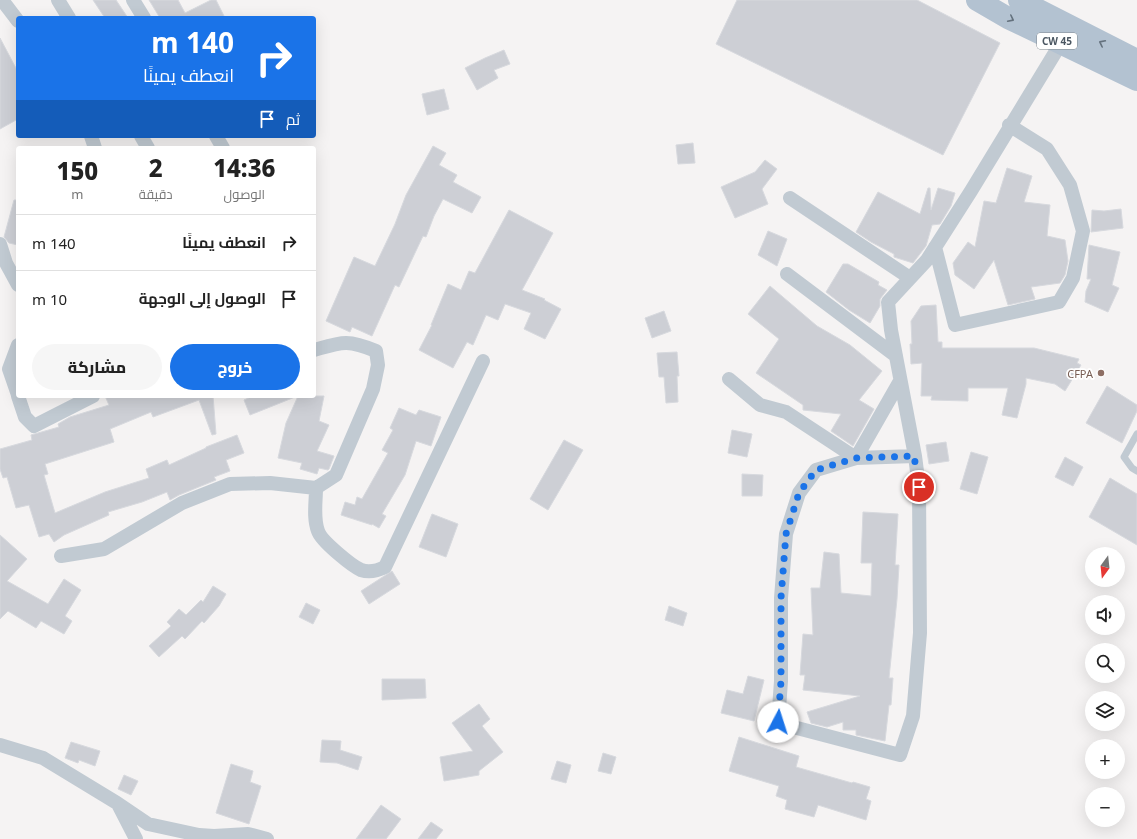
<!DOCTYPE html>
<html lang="ar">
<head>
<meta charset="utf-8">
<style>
	:root { --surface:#fff; --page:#f6f6f6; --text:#222; --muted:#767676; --line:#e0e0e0; --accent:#1a73e8 }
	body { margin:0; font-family:"Noto Sans",Cairo,sans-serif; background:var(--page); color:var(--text); direction:rtl; height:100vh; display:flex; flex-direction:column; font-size:15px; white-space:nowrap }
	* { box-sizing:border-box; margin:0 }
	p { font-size:13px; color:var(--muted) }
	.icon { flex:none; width:22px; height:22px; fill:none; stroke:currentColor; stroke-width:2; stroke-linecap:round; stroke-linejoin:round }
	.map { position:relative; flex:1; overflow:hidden; direction:ltr }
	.drawer { position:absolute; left:16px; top:146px; width:300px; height:252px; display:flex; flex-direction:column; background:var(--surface); border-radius:4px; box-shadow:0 4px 16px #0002; direction:rtl }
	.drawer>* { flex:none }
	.guide { position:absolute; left:16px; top:16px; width:300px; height:122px; border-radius:4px; box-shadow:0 4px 16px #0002; direction:rtl; background:#1a73e8; color:#fff; overflow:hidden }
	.needle { width:26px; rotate:195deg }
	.buttons { position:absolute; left:1085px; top:547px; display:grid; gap:8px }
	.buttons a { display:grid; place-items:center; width:40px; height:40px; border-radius:50%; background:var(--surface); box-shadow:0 4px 16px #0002; font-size:20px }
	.pin { position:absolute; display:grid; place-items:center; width:34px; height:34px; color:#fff; margin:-17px; border:2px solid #fff; border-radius:50%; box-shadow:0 1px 4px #0007 }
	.me { position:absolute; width:44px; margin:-22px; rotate:5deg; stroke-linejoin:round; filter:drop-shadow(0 0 3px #0008) }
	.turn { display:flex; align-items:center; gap:14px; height:84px; padding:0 16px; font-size:18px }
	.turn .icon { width:52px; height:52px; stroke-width:2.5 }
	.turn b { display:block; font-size:28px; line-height:34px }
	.then { display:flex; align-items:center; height:38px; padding:0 16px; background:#0003; gap:8px; font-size:15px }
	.eta { display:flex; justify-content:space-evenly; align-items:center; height:68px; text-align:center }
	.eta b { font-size:24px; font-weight:800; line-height:28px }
	.action { display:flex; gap:8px; margin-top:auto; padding:8px 16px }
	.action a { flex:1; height:46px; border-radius:24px; background:var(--accent); color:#fff; font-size:16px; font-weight:800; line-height:46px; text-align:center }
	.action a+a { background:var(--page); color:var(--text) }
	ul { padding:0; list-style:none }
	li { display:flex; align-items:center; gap:12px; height:56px; padding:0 16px; border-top:1px solid var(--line) }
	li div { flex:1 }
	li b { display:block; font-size:15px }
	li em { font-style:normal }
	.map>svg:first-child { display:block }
	.building { fill:#cdcfd5; stroke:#d7d9de }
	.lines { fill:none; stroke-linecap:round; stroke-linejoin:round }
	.service { stroke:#c1cad2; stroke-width:7 }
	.minor { stroke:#c1cad2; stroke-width:14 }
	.primary { stroke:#b3c2d1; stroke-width:22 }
	.oneway { stroke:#64717d }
	.route { stroke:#1a73e8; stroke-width:7; stroke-dasharray:0 12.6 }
	.education-dot { fill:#8d6e63; stroke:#fff; stroke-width:1.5 }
	.labels { text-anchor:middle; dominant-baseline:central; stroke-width:3.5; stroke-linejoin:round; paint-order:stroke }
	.shield { fill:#fff; stroke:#808990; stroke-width:1 }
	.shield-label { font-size:10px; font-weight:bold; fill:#4a5661 }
	.education-label { font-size:11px; fill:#785e54; stroke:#fff; text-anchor:end }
</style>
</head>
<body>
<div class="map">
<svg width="1137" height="839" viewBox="0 0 1137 839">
	<rect width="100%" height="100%" fill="#f5f3f3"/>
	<!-- building -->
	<path class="building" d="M93,0h23l12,18h-23z
		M149,0h29l7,13 26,-13h5l9,18h-65z
		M737,0h180l83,43 -57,112 -227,-111z
		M0,38l18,34v47l-18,10z
		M504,50l6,14 -16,6 4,8 -21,12 -12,-22 20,-10z
		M444,89l5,20 -22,6 -5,-21z
		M693,143l2,20 -17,1 -2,-19z
		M433,146l13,7 -7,12 18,10 -4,7 28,15 -9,16 -29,-14 -9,17 -8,21 -3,-1 -24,51 -4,-2 -23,51 -20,-9 -2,5 -24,-11 28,-64 21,9 20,-42 11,-29z
		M765,160l12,9 -15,20 6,15 -33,14 -14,-31 34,-15z
		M1007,168l25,8 -8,26 26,3 -3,31 18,4 3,21 -3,14 -5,8 -29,4 4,12 -27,6 -14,-45 -20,29 -19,-14 -2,-12 15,-21 7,5 9,-46 12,2z
		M928,188h2l1,22 7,-22 17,5 -4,13 -11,18 -8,1 -6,21 -13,17 -19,-6v-3l-23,-12 -15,-10 22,-40 42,22z
		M14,200h4v45l-9,-2 -5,-6z
		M1121,209l2,19 -32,4 1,-22 12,1z
		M509,210l44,23 -31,57 23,9 -1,1 17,9 -16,30 -21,-10 7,-16 -26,-9 -7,16 -12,-5 -13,30 -6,-3 -14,26 -34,-18 13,-25h-1l17,-41 13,6 8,-19 6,2z
		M768,231l19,8 -10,27 -19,-11z
		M1089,245l31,7 -8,33 7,3 -11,24 -23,-10 1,-11 5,-12h-4z
		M843,264h5l31,18 -1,3 9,5 -7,9v7l-10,17 -21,-13 -23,-18z
		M770,286l47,40 33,19 32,26 -23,29 15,9 -21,37 -22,-15 10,-17 -38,-4v-5l-47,-32 23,-34 -31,-25z
		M936,305l2,37h4v6h92l45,11 -2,4 4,2 -16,26 -10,-7 -29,-6v6l-9,34 -15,-3 6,-27h-40v13l-37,-1 1,-4h-11l1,-33 -11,1 -1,-20h2l-1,-23 10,-15z
		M664,311l7,20 -19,7 -7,-20z
		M677,352l2,24h-2l1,26 -12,1 -2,-26h-5l-2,-24z
		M1107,386l30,19v6l-15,32 -36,-20z
		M105,396h108l3,38 -4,1 -13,-35 -46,17 -2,-5 -41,17 4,13 -69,22 3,10 -4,1 11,38 50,-21 44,-14 -3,-9 21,-9 2,5 37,-17v-1l31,-12 7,18 -18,7 4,11 -16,6 2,3 -37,15 -9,5 -3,-8 -25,10 -34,10 1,3 -45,20 -10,7 -5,-8 -10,3 -10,-32 -13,3 -9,-31 -4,1 -3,-9v-20l32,-9 -1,-5 28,-8 -1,-3 12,-7 39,-12z
		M253,396h42v1l-45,18 -6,-15z
		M298,396h26l-5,25 10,4 -12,26 17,5 -5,13 -1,1 -9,-2 -2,6 -17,-5 2,-6 -24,-5 8,-35z
		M399,408l17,7 3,-5 22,7 -10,29 -15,-5 -11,34 -23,39 4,2 -7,12 -7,-4v1l-31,-10 4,-13 10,3 2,-8 5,2 26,-46 -6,-3 11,-20 -3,-2z
		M732,430l20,4 -5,23 -19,-4z
		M564,440l19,10 -35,60 -18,-11z
		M946,442l3,19 -20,3 -3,-19z
		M971,452l17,5 -11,37 -17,-5z
		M1065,457l18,10 -10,19 -18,-9z
		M742,474l21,1 -1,21h-20z
		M1110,478l27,16v51l-48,-28z
		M863,512l35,2 -3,51h4l-2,34 -8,79h4l-2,27h-2l-4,36 -29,-6v-5h-13v-8l-16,5 -16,-4 -4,-11 53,-16 -57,-6 2,-15h-5l3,-41 10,1 -2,-47h9l4,-36 15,2 2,39 30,3 1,-33h-11z
		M432,514l26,10 -12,33 -27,-10z
		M0,535l27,24 -20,22 41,23 16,-25 17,11 -16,26 7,5 -8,13 -23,-13 -5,7 -28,-17 -8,8z
		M392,571l8,13 -31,20 -8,-13z
		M213,586l13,8 -7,12 -15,17 -2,-2 -17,18 -3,-3 -23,21 -10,-11 22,-20 -4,-4 12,-13 7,6 15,-15 2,2z
		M306,603l14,7 -7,14 -14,-7z
		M669,606l18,7 -4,13 -18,-6z
		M748,676l16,4 -10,41 -33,-8 6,-23 16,4z
		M382,679h43l1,19 -44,2z
		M479,704l11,15 -8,7 21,26 -24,19v4l-35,6 -4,-24 33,-6 -21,-28z
		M739,737l60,19 -3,11 56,16 1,-1 17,5 -4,12 5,2 -5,19 -48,-15 -4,12 -29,-8 2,-9 -11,-4 3,-10 -50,-15z
		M322,740l19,1 -1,9 22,7 -4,13 -21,-7 -17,-1z
		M71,742l29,9 -5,15 -16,-6 -1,3 -13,-5z
		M603,753l13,4 -5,17 -13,-3z
		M557,761l14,4 -5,18 -15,-4z
		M231,764l22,7 -3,11 11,4 -12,38 -33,-11z
		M124,775l14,6 -7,14 -13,-6z
		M381,805l20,14 -15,20h-30z
		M431,822l12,8 -7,9h-18z"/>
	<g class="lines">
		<!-- service -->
		<path class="service" d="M1137,434l-13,23 8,11 5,3"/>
		<!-- minor -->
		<path class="minor" d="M2,0l16,21
			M58,0l11,18
			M133,0l11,18
			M91,136l4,12
			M141,136l7,12
			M216,136l7,12
			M790,198l120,80
			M0,244l6,19 12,22
			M935,247l20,78 104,-23 14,-24 10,-47 -13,-46 -23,-36 -38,-24
			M787,274l109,82
			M18,345l-9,24 9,26
			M729,379l31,26 26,7 70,46 44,-77
			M18,396l7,21 9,9 59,-30
			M915,456l-59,2 -40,12 -17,23 -13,41 -5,64v83l-3,42 122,32 13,-39 7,-83 -1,-146 -4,-31 -24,-126 -3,-28 39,-42 44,-69 90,-148
			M316,488c0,14 -3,30 2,43 3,10 34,35 43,39 9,3 16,1 24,-3l98,-206
			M61,556l43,-7 78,-46 48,-19 40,-1 46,5 20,-13 37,-86 5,-24 -2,-14c-29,-12 -34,-9 -62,-1
			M0,745l43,13 74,45 31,21 51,11 15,1 34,-2 19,5
			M118,804l18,35"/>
		<!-- primary -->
		<path class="primary" d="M977,0l31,18 129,62
			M1019,0l118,60"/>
	</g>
	<!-- one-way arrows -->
	<defs><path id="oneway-chevron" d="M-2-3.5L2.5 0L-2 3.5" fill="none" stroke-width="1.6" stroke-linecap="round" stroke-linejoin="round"/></defs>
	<g class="oneway">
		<use href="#oneway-chevron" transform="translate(1011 19) rotate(27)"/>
		<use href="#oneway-chevron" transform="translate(1102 43) rotate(-153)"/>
	</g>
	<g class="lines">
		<!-- route -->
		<path class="route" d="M778,722l3,-41v-83l5,-64 13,-41 17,-23 40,-12 58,-2 5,31"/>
	</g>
	<!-- markers -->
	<circle class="education-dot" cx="1101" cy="373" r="4"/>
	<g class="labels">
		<!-- shield labels -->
		<rect class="shield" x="1037" y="33" width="40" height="16" rx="3"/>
		<g class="shield-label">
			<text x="1057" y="41">CW 45</text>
		</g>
		<!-- education labels -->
		<g class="education-label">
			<text x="1093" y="373">CFPA</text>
		</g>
	</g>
</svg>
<div class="buttons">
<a><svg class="needle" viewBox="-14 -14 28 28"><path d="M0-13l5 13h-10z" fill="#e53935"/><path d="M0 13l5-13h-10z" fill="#767676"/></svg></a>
<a><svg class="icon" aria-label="sound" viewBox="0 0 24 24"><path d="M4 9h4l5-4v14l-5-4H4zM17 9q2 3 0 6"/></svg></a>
<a><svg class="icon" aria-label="search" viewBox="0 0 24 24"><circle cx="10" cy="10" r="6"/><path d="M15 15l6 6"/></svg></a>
<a><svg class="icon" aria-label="layers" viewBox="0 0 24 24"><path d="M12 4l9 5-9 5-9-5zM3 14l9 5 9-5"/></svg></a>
<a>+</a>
<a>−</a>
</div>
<div class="pin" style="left:919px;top:487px;background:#d93025"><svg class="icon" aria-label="arrive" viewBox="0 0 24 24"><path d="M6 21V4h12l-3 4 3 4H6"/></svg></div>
<svg class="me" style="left:778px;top:722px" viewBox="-20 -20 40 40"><circle r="19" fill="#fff"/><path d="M0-13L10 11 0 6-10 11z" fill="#1a73e8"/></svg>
<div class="guide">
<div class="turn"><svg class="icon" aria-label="right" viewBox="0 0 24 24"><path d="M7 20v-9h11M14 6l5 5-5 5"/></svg><div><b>140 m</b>انعطف يمينًا</div></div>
<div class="then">ثم<svg class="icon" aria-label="arrive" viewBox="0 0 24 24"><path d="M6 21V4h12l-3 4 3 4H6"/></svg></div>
</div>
<section class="drawer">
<div class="eta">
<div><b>14:36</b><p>الوصول</p></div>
<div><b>2</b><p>دقيقة</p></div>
<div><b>150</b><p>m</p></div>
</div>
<ul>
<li><svg class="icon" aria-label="right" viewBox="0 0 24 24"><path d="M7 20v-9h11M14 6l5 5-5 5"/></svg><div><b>انعطف يمينًا</b></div><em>140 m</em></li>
<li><svg class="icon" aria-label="arrive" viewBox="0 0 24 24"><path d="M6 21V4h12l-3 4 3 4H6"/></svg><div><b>الوصول إلى الوجهة</b></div><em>10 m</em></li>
</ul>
<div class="action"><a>خروج</a><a>مشاركة</a></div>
</section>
</div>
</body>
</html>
